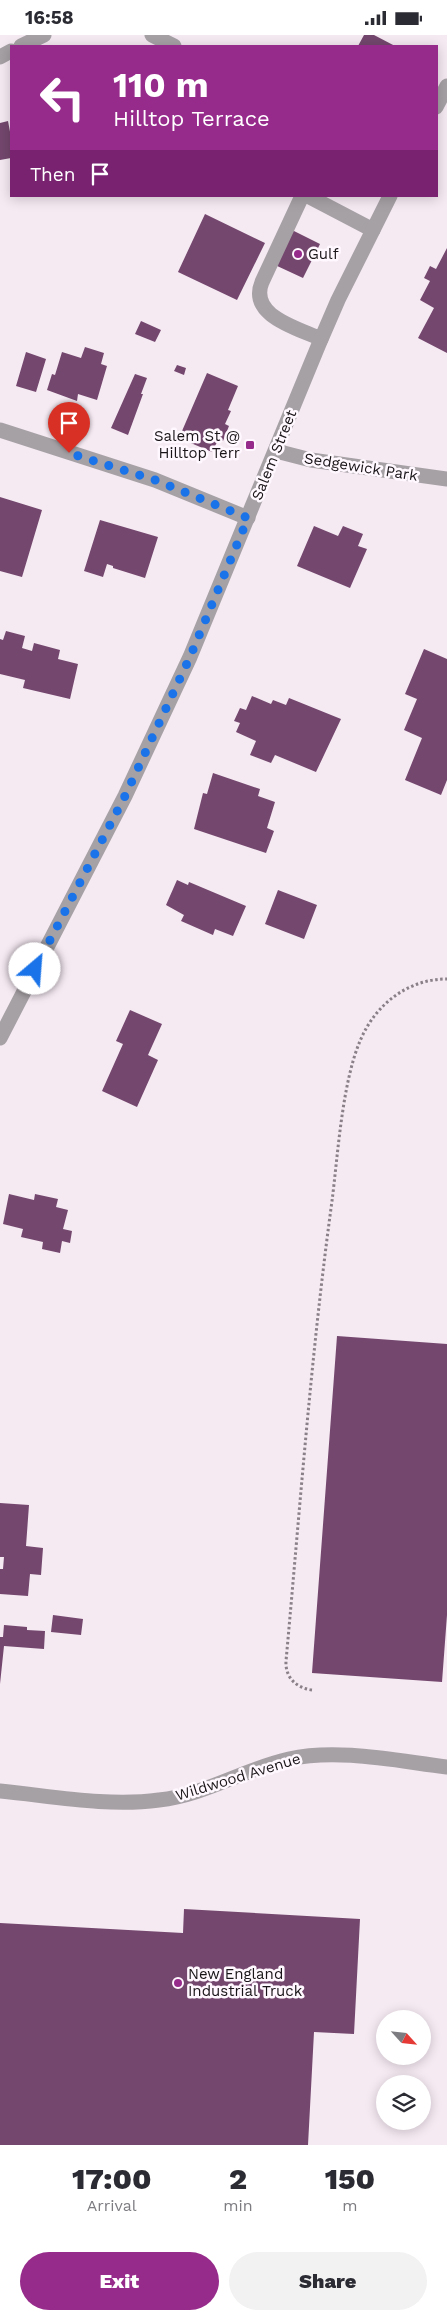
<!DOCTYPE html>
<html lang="en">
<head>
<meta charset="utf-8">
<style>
	:root { --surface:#fff; --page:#f2f2f3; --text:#2b2b33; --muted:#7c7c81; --accent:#972b8c }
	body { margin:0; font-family:"Work Sans",sans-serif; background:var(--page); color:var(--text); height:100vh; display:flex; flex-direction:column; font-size:19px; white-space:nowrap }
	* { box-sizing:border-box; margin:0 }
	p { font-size:16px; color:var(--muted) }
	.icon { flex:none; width:28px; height:28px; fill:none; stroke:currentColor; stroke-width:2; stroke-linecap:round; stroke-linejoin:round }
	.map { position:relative; height:2110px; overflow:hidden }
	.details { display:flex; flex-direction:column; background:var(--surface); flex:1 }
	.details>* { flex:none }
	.guide { position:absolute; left:10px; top:10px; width:428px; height:152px; border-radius:0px; box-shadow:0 2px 12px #0003; background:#972b8c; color:#fff; overflow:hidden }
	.needle { width:32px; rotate:117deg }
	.tools { position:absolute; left:376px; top:1975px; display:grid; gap:10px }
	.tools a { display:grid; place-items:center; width:55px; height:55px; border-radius:50%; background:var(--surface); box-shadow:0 2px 12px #0003; font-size:25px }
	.pin { position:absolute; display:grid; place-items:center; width:42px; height:42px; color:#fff; margin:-51px -21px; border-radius:50% 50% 50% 0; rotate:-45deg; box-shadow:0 0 5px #0007 }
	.pin .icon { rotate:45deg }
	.me { position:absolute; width:55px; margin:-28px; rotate:27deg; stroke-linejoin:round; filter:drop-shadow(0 0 4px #0008) }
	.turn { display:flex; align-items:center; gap:18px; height:105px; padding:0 20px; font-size:22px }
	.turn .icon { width:65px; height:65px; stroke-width:2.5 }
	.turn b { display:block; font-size:35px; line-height:42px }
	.then { display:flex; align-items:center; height:48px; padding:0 20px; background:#0003; gap:10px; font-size:19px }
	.eta { display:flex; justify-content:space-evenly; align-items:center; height:85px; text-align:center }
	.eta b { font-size:30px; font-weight:800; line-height:35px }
	.primary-button { display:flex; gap:10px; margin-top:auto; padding:10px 20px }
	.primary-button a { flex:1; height:58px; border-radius:30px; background:var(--accent); color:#fff; font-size:20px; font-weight:800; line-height:58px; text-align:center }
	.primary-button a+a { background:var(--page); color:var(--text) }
	.status { display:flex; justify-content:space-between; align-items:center; height:35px; padding:0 25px; background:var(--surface); direction:ltr }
	.status svg { height:14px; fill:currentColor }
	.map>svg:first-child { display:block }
	.building { fill:#74476e }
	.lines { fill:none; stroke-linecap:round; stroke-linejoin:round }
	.path { stroke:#898187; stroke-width:3; stroke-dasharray:2.5 2.5; stroke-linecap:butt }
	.service { stroke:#a6a1a5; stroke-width:15 }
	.minor { stroke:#a6a1a5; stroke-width:15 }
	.tertiary { stroke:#a6a1a5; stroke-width:15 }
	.route { stroke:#1a73e8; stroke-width:9; stroke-dasharray:0 16.2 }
	.poi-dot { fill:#972b8c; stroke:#fff8fe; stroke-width:2 }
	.labels { text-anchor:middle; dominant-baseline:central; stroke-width:5; stroke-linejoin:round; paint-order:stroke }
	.poi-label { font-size:15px; fill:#181417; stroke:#fff8fe; text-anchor:start }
	.street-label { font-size:15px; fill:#181417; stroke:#fff8fe }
</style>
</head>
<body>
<div class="status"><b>16:58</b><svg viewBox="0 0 49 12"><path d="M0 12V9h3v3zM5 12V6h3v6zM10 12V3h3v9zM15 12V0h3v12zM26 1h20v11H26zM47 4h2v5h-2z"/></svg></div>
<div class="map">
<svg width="447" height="2110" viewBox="0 0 447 2110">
	<rect width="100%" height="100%" fill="#f5e9f2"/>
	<!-- building -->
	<path class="building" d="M364,0h10l21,11h-37z
		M8,86l3,16v21l-11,2v-37z
		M205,179l60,29 -28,57 -59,-28z
		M292,195l28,14 -17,34 -28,-13z
		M447,213v105l-29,-15 16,-30 -14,-8 10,-19 -6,-3 6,-12 6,3z
		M141,286l20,9 -6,12 -20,-8z
		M85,312l19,6 -3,11 6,2 -10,34 -19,-6 -1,7 -30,-11 5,-16 3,1 7,-23 19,6z
		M26,317l20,7 -10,33 -20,-6z
		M177,330l9,3 -2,7 -10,-4z
		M207,338l31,13 -10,24 3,1 -6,13 4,2 -6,15 -5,-1 -6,12 -33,-14z
		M135,339l12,4 -6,16h2l-15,41 -17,-7z
		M0,462l42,13 -20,67 -22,-6z
		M100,485l58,17 -13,41 -32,-10v-2l-6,-2 -4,13 -19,-6z
		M314,491l24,10 5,-10 20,8 -5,12 9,3 -17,39 -53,-22z
		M6,596l19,5 -3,12 10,3 2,-8 26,7 -2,9 20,5 -8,35 -47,-11 2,-8 -25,-6v-35l3,1z
		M424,614l23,10v121l-6,15 -36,-15 17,-42 -18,-8 13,-31 -12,-5z
		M252,661l19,8 2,-4 13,5 3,-7 52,21 -25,53 -41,-17 -4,8 -21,-8 6,-14 -20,-9 4,-9 -6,-2 6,-13 6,2z
		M213,738l47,16 -2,7 17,6 -8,26 7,3 -8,22 -72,-24 9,-36 4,1z
		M177,845l11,5 1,-3 57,24 -13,30 -18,-7 -2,6 -32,-14 3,-6 -18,-10z
		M278,855l39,15 -13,34 -39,-15z
		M130,975l32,14 -14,31 10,5 -21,47 -35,-16 21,-47 -7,-3z
		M9,1159l25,6 1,-6 23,5 -2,8 12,3 -5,19 9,2 -2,12 -8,-2 -2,12 -18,-4 1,-7 -22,-5 2,-8 -20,-5z
		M337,1301l110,8v271l-5,67 -130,-9z
		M0,1468l29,2 -3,41 17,2 -2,27 -11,-1 -2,22 -28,-2v-25h3l1,-12h-4z
		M53,1580l30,4 -2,16 -30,-3z
		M4,1590l23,2v3l18,1 -1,18 -40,-3 -4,38v-47h3z
		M184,1874l176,10 -6,115 -40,-2 -6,113h-308v-222l183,10z"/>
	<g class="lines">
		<!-- path -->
		<path class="path" d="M312,1655c-16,-2 -27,-13 -26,-29 14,-153 25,-307 46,-460 6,-47 10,-117 28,-160 15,-36 47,-62 87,-62"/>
		<!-- service -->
		<path class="service" d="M302,161l-40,86c-14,34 36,46 59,57
			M308,161l65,34"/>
		<!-- minor -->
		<path class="minor" d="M152,0l22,11
			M21,11l23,-11
			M0,22l11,-6
			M0,395l155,50 93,38
			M276,416l35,9 136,19"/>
		<!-- tertiary -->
		<path class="tertiary" d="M436,72l11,-21
			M0,1003l125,-242 65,-139 129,-313 19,-44 52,-104
			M0,1756c52,5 107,16 159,9 46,-5 85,-31 130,-41 49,-11 108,2 158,8"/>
	</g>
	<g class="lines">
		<!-- route -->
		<path class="route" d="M35,934l90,-173 65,-139 58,-139 -93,-38 -86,-27"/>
	</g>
	<!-- markers -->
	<g class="poi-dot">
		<circle cx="298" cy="219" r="5"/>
		<rect x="245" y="405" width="10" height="10" rx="2.5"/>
		<circle cx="178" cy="1948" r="5"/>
	</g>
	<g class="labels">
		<!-- poi labels -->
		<g class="poi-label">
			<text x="308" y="219">Gulf</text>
			<text x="240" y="401" text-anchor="end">Salem St @<tspan x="240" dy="17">Hilltop Terr</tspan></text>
			<text x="188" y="1939">New England<tspan x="188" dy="17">Industrial Truck</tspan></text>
		</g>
		<!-- street labels -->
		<g class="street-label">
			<text transform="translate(274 420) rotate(-68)">Salem Street</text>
			<text transform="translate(361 432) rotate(9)">Sedgewick Park</text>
			<text transform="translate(238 1742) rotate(-17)">Wildwood Avenue</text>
		</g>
	</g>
</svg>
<div class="tools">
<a><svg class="needle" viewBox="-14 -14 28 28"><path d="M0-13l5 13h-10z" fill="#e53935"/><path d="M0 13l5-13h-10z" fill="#7c7c81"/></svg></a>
<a><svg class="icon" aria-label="layers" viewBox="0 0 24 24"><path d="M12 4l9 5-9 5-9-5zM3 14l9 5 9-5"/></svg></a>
</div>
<div class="pin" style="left:69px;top:418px;background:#d93025"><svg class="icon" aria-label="arrive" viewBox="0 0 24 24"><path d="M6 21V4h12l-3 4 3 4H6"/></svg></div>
<svg class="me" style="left:35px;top:934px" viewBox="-20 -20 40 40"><circle r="19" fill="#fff"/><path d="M0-13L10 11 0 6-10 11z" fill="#1a73e8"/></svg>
<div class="guide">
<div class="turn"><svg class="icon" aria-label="left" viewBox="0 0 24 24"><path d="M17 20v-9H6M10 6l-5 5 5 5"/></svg><div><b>110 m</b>Hilltop Terrace</div></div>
<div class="then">Then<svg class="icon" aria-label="arrive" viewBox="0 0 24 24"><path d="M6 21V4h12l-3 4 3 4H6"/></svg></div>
</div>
</div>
<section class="details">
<div class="eta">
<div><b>17:00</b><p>Arrival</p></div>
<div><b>2</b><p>min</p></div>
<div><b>150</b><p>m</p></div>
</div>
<div class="primary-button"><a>Exit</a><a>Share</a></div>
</section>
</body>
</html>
